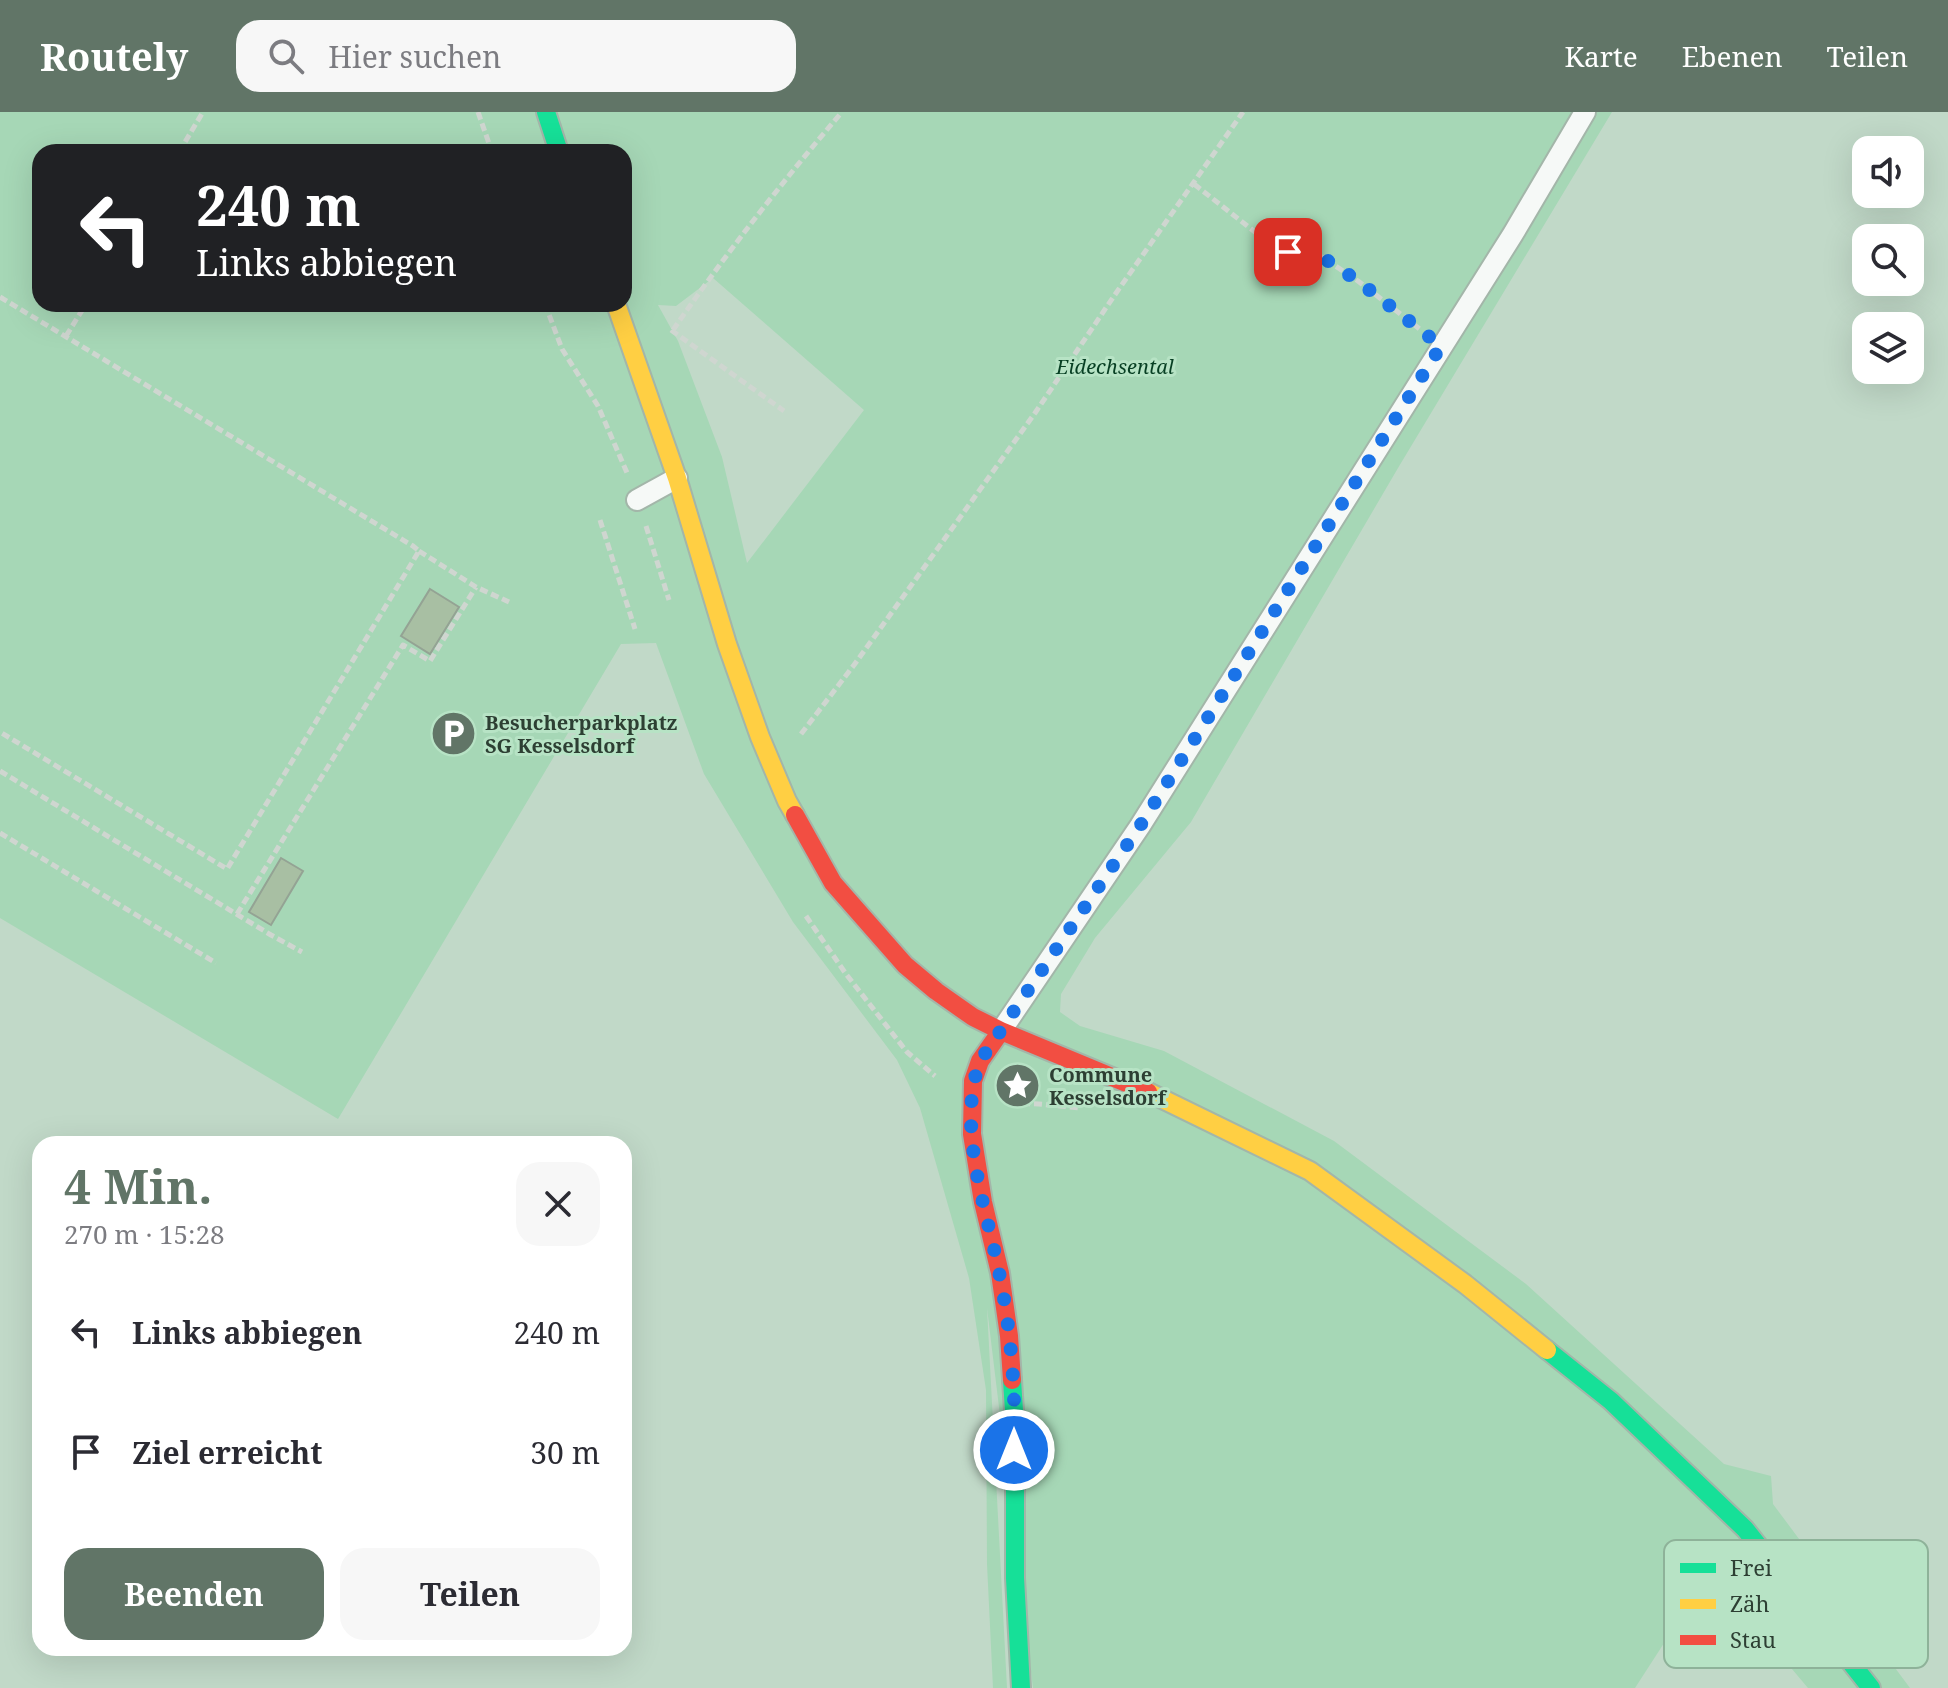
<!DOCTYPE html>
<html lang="de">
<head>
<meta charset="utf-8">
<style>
	:root { --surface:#fff; --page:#f7f7f7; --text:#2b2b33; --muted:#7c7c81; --accent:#617567 }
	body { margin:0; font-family:"Noto Serif",serif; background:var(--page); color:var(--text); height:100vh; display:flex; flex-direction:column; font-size:30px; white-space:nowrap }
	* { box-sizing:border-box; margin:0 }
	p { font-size:26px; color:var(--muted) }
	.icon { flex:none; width:44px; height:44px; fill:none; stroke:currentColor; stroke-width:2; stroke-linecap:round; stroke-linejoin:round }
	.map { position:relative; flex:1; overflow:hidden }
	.side { position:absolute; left:32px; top:1024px; width:600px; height:520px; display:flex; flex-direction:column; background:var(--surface); border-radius:24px; box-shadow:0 8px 32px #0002 }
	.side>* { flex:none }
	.guide { position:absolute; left:32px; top:32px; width:600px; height:168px; border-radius:24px; box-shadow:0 8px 32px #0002; background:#202124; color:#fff; overflow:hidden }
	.buttons { position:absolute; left:1852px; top:24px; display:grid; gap:16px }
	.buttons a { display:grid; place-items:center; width:72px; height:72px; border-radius:16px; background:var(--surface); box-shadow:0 8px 32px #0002; font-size:40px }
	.pin { position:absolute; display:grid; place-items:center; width:68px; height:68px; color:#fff; margin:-34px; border-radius:16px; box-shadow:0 4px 12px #0006 }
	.me { position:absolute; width:88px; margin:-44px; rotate:0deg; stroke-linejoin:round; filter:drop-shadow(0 0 6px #0008) }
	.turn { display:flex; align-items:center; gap:28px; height:168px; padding:0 32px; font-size:36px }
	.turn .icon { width:104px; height:104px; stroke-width:2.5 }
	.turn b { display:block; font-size:56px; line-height:68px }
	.round { display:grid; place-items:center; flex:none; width:84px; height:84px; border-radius:24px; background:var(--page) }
	.head { display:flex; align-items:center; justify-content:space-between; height:136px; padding:0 32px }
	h1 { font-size:48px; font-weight:700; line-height:60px; color:var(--accent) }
	.primary-button { display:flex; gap:16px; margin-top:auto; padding:16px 32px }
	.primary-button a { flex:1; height:92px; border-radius:24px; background:var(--accent); color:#fff; font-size:32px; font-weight:700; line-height:92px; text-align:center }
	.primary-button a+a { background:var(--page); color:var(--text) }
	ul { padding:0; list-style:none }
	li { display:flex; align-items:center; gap:24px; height:120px; padding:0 32px }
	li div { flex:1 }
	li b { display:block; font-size:30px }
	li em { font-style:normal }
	header { display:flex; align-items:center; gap:48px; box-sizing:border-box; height:112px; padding:0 40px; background:var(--accent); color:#fff }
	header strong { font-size:38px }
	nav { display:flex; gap:44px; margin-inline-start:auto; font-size:28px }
	.search { width:560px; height:72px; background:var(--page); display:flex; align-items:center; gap:20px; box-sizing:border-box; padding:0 28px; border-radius:24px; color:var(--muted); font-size:30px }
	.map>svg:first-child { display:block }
	.green { fill:#a6d7b6; fill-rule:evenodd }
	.building { fill:#a8bfa3; stroke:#94a394; stroke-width:2 }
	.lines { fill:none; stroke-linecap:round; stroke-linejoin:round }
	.lane-casing { stroke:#a3b6a9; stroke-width:24 }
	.fast-casing { stroke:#a3b6a9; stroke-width:22 }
	.slow-casing { stroke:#a3b6a9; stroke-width:22 }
	.jam-casing { stroke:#a3b6a9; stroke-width:22 }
	.path { stroke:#cfd6d0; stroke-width:5; stroke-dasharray:8 4; stroke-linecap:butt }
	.lane { stroke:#f6f9f7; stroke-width:20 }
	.fast { stroke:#16e098; stroke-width:18 }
	.slow { stroke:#ffcf43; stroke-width:18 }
	.jam { stroke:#f24e42; stroke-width:18 }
	.route { stroke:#1a73e8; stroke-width:14; stroke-dasharray:0 25.2 }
	.labels { text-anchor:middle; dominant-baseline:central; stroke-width:6; stroke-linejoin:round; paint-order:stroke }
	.park-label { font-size:20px; font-style:italic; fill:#073f23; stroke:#b7e3c5 }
	.poi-label { font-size:20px; font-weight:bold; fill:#2d3f33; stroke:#b7e3c5; text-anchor:start }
	.key { fill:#b7e3c5; stroke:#8eb299; stroke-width:2 }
	.key-label { font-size:22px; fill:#2d3f33 }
</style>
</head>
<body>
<header>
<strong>Routely</strong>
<div class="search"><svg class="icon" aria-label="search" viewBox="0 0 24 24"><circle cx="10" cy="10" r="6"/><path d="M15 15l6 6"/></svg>Hier suchen</div>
<nav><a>Karte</a><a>Ebenen</a><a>Teilen</a></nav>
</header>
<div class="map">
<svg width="1948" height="1576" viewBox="0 0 1948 1576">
	<rect width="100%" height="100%" fill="#c1d9c8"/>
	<!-- green -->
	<path class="green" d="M0,0h1612l-214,356 -207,354 -96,116 -34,56 -1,18 20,14 84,25 170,90 192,143 198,180 47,12 2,28 137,184h-102l-98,-116 -75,116h-602l-46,-380 20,380h-14l-6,-124 -1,-174 -17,-112 -49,-170 -23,-48 -104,-138 -89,-148 -48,-131 -35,1 -283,475 -338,-201zM40,40h584v152h-584zM713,166l151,132 -117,153 -25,-106 -44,-116 -20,-36 18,1z"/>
	<!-- building -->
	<path class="building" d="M430,477l29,18 -29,47 -29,-18z
		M281,746l22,13 -32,54 -22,-13z"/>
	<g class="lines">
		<defs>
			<path id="lane" d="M637,388l40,-22
				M1001,919l139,-205 373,-592 72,-122"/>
			<path id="fast" d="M546,0l13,40
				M1547,1238l64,51 134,128 126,159
				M1012,1268l3,46v152l6,110"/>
			<path id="slow" d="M616,192l61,174 50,166 33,93 27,64 8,14
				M1148,980l162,79 155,113 82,66"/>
			<path id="jam" d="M795,703l38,68 72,82 31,26 37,26 28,14 147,61
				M1001,919l-21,30 -7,20 -1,53 11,68 17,71 9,63 3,44"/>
		</defs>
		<!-- lane casing -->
		<use href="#lane" class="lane-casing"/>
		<!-- fast casing -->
		<use href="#fast" class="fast-casing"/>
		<!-- slow casing -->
		<use href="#slow" class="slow-casing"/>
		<!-- jam casing -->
		<use href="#jam" class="jam-casing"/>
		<!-- path -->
		<path class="path" d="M478,0l14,40
			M179,40l24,-40
			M1194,72l80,63 14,5 34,5 36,24 63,49
			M0,185l413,249 6,5 -192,318 -227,-137
			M545,192l17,45 36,57 30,69
			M671,218l113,81
			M673,218c52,-75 109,-148 169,-218
			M66,224l20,-32
			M600,408l35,109
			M646,414l23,74
			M419,439l57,36 33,15
			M801,622l53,-69 181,-252 79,-117 129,-184
			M0,659l271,164 31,17
			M0,721l216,130
			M237,802l166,-269 27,16 46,-74
			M806,804l40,58 61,78 28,24
			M1010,991l29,1 41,4"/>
		<!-- lane -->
		<use href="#lane" class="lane"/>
		<!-- fast -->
		<use href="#fast" class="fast"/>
		<!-- slow -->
		<use href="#slow" class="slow"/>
		<!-- jam -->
		<use href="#jam" class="jam"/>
	</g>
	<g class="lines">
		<!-- route -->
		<path class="route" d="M1014,1338c2,-59 -3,-120 -15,-178 -13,-66 -43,-145 -19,-211l160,-235 301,-480 -83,-65 -36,-24 -34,-5"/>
	</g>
	<!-- icons -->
	<defs>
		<symbol id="parking-disc" viewBox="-11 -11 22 22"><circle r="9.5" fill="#617567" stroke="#b7e3c5"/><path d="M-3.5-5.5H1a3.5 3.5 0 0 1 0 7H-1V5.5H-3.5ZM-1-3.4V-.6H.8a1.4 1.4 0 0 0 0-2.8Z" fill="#fff"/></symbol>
		<symbol id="sight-disc" viewBox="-11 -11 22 22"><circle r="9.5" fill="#617567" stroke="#b7e3c5"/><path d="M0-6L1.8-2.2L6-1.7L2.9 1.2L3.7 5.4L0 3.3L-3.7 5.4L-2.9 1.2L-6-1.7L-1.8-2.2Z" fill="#fff"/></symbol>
	</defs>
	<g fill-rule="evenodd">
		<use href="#parking-disc" x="428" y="596" width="51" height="51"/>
		<use href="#sight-disc" x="992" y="948" width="51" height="51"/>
	</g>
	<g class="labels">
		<!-- park labels -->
		<g class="park-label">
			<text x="1115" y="254">Eidechsental</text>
		</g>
		<!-- poi labels -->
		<g class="poi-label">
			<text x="485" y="610">Besucherparkplatz<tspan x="485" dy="23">SG Kesselsdorf</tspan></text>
			<text x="1049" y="962">Commune<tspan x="1049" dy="23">Kesselsdorf</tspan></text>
		</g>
	</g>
	<!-- legend -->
	<rect x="1664" y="1428" width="264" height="128" rx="12" class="key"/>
	<rect x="1680" y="1451" width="36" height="10" fill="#16e098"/>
	<rect x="1680" y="1487" width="36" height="10" fill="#ffcf43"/>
	<rect x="1680" y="1523" width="36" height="10" fill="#f24e42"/>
	<g class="key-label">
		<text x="1730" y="1464">Frei</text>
		<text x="1730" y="1500">Zäh</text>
		<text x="1730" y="1536">Stau</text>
	</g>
</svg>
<div class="buttons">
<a><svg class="icon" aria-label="sound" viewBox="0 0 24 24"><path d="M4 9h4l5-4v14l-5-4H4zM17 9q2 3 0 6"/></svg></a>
<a><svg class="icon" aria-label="search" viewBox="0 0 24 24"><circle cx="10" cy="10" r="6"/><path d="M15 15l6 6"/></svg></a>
<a><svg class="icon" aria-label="layers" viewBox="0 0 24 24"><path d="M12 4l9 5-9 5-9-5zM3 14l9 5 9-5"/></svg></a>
</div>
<div class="pin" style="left:1288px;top:140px;background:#d93025"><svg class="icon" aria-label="arrive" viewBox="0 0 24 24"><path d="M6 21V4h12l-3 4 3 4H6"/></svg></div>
<svg class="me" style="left:1014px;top:1338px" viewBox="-20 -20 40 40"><circle r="17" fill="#1a73e8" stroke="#fff" stroke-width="3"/><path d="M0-11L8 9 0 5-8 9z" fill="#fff"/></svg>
<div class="guide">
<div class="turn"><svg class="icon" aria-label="left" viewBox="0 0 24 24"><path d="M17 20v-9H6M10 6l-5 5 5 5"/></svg><div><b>240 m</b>Links abbiegen</div></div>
</div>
<section class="side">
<div class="head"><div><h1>4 Min.</h1><p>270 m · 15:28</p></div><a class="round"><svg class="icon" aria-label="close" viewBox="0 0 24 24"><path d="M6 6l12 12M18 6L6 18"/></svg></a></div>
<ul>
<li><svg class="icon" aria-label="left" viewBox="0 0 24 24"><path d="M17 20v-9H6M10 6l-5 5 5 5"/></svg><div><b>Links abbiegen</b></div><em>240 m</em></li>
<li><svg class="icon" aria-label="arrive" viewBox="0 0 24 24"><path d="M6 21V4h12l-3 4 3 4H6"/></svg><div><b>Ziel erreicht</b></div><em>30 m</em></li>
</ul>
<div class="primary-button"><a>Beenden</a><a>Teilen</a></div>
</section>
</div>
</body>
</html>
